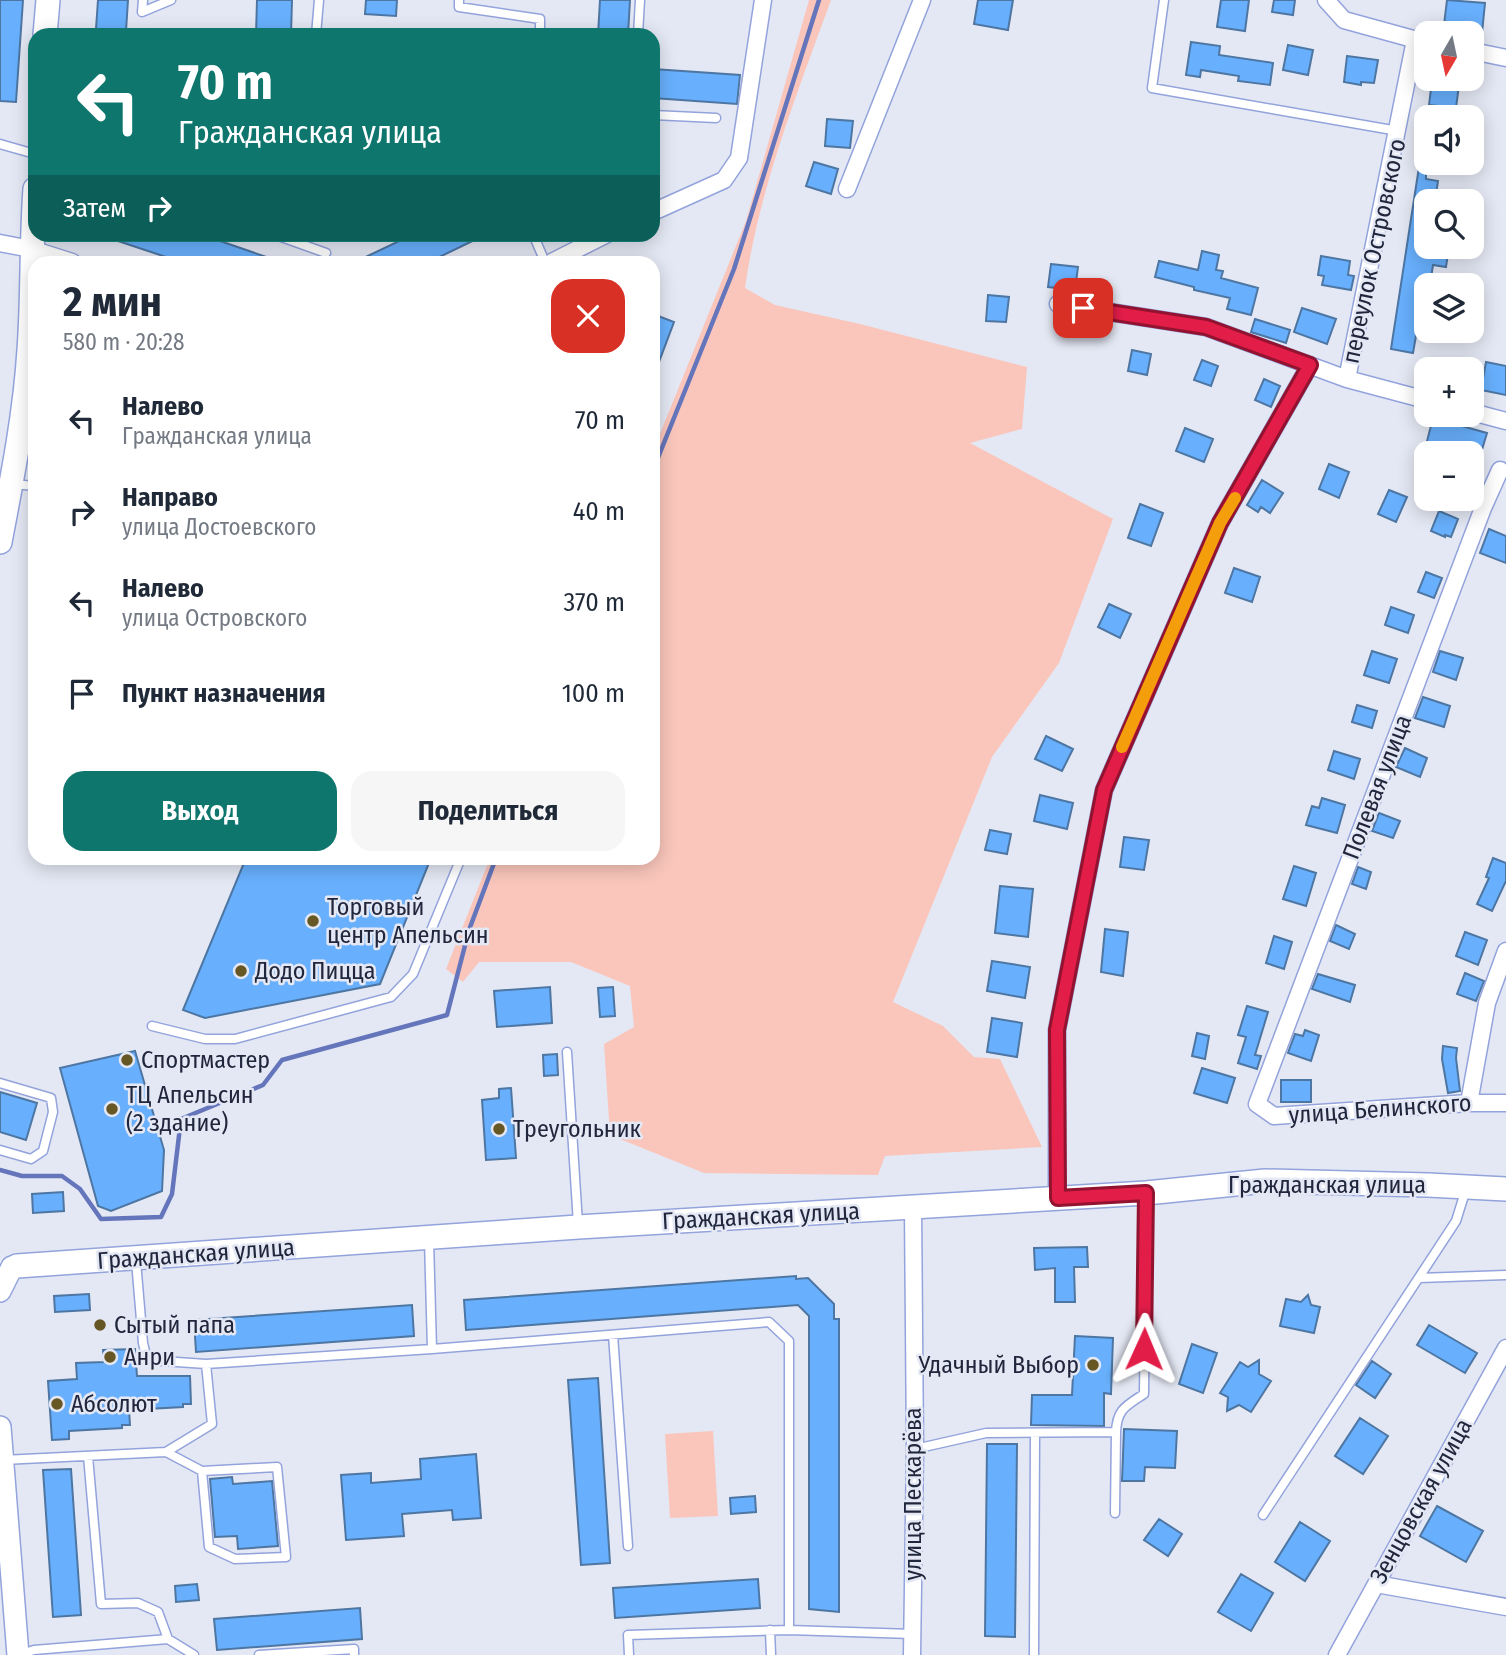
<!DOCTYPE html>
<html lang="ru">
<head>
<meta charset="utf-8">
<style>
	:root { --surface:#fff; --page:#f6f6f7; --text:#1f2937; --muted:#747a83; --accent:#0f766e }
	body { margin:0; font-family:"Fira Sans Condensed",sans-serif; background:var(--page); color:var(--text); height:100vh; display:flex; flex-direction:column; font-size:26px; white-space:nowrap }
	* { box-sizing:border-box; margin:0 }
	p { font-size:23px; color:var(--muted) }
	.icon { flex:none; width:38px; height:38px; fill:none; stroke:currentColor; stroke-width:2; stroke-linecap:round; stroke-linejoin:round }
	.map { position:relative; flex:1; overflow:hidden }
	.side { position:absolute; left:28px; top:256px; width:632px; height:609px; display:flex; flex-direction:column; background:var(--surface); border-radius:21px; box-shadow:0 4px 18px #0003 }
	.side>* { flex:none }
	.top-card { position:absolute; left:28px; top:28px; width:632px; height:214px; border-radius:21px; box-shadow:0 4px 18px #0003; background:#0f766e; color:#fff; overflow:hidden }
	.needle { width:46px; rotate:189deg }
	.buttons { position:absolute; left:1414px; top:21px; display:grid; gap:14px }
	.buttons a { display:grid; place-items:center; width:70px; height:70px; border-radius:14px; background:var(--surface); box-shadow:0 4px 18px #0003; font-size:35px }
	.pin { position:absolute; display:grid; place-items:center; width:60px; height:60px; color:#fff; margin:-30px; border-radius:14px; box-shadow:0 4px 10px #0006 }
	.me { position:absolute; width:77px; margin:-38px; rotate:1deg; stroke-linejoin:round; filter:drop-shadow(0 0 5px #0008) }
	.turn { display:flex; align-items:center; gap:24px; height:147px; padding:0 35px; font-size:32px }
	.turn .icon { width:91px; height:91px; stroke-width:2.5 }
	.turn b { display:block; font-size:49px; line-height:60px }
	.then { display:flex; align-items:center; height:66px; padding:0 35px; background:#0003; gap:14px; font-size:26px }
	.round { display:grid; place-items:center; flex:none; width:74px; height:74px; border-radius:21px; background:var(--page) }
	.summary { display:flex; align-items:center; justify-content:space-between; height:119px; padding:0 35px }
	h1 { font-size:42px; font-weight:700; line-height:52px }
	.cta { display:flex; gap:14px; margin-top:auto; padding:14px 35px }
	.cta a { flex:1; height:80px; border-radius:21px; background:var(--accent); color:#fff; font-size:28px; font-weight:700; line-height:80px; text-align:center }
	.cta a+a { background:var(--page); color:var(--text) }
	ul { padding:0; list-style:none }
	li { display:flex; align-items:center; gap:21px; height:91px; padding:0 35px }
	li div { flex:1 }
	li b { display:block; font-size:26px }
	li em { font-style:normal }
	.map>svg:first-child { display:block }
	.green { fill:#fac6bb }
	.lines { fill:none; stroke-linecap:round; stroke-linejoin:round }
	.stream { stroke:#6475bb; stroke-width:4.5 }
	.building { fill:#68b0fd; stroke:#4d76a3; stroke-width:2 }
	.service-casing { stroke:#93a3dc; stroke-width:11 }
	.minor-casing { stroke:#93a3dc; stroke-width:19 }
	.tertiary-casing { stroke:#93a3dc; stroke-width:24 }
	.secondary-casing { stroke:#93a3dc; stroke-width:26 }
	.service { stroke:#fff; stroke-width:8 }
	.minor { stroke:#fff; stroke-width:16 }
	.tertiary { stroke:#fff; stroke-width:21 }
	.secondary { stroke:#fff; stroke-width:23 }
	.route-casing { stroke:#92132f; stroke-width:18 }
	.route { stroke:#e11d48; stroke-width:12 }
	.slow { stroke:#f59e0b; stroke-width:12 }
	.poi-dot { fill:#675725; stroke:#e4e8f4; stroke-width:2.5 }
	.labels { text-anchor:middle; dominant-baseline:central; stroke-width:5; stroke-linejoin:round; paint-order:stroke }
	.street-label { font-size:24px; fill:#20263c; stroke:#e4e8f4 }
	.poi-label { font-size:24px; fill:#20263c; stroke:#e4e8f4; text-anchor:start }
</style>
</head>
<body>
<div class="map">
<svg width="1506" height="1655" viewBox="0 0 1506 1655">
	<rect width="100%" height="100%" fill="#e4e8f4"/>
	<!-- green -->
	<path class="green" d="M809,0h22c-34,94 -72,188 -86,288l30,17 85,19 167,43 -5,62 -52,14 143,76 -54,144 -67,94 -99,245 50,24 31,31 26,2 42,88 -157,9 -7,19 -174,-2 -94,-38 -6,-91 30,-17 -4,-41 -59,-24h-92l-16,20 -17,-13 44,-111h163v-407l93,-230z
		M713,1431l5,85 -48,2 -5,-84z"/>
	<g class="lines">
		<!-- stream -->
		<path class="stream" d="M653,470l81,-201 85,-269
			M0,1170l22,6h40l18,13 21,30 60,-2 11,-23 9,-75 82,-34 19,-25 165,-45 22,-85 27,-72"/>
	</g>
	<!-- building -->
	<path class="building" d="M0,0h23l-7,102 -16,-1z
		M98,0h30l-2,31 -30,-2z
		M257,0h35l-1,35h-35z
		M366,0h31l-1,16 -31,-2z
		M600,0h30l-2,35h-30z
		M978,0h35l-5,30 -34,-6z
		M1221,0h28l-4,31 -28,-4z
		M1274,0h21l-2,15 -21,-3z
		M1447,0l38,3 -3,30h-39z
		M1191,42l29,4 -1,9 54,8 -3,22 -32,-4 1,-5 -38,-6 -1,7 -14,-2z
		M1288,45l25,5 -5,25 -25,-5z
		M1347,56l31,4 -4,23 -13,-1v3l-17,-3z
		M653,69l87,6 -3,29 -84,-6z
		M1432,81l27,4 -3,23 -27,-3z
		M827,119l26,2 -3,27 -25,-2z
		M814,162l24,7 -7,25 -25,-8z
		M1419,167l7,1v11l12,2 -3,20h-9v46h23l-3,20 -13,-2 -3,20h-4v23l-5,-1 -8,46 -22,-4z
		M106,234h94l75,26v2h-94l-75,-25z
		M414,234h73l-58,28h-74z
		M1202,251l17,4 -3,15 7,1 -2,7 37,10 -7,27 -24,-6 3,-11 -36,-8v-3l-39,-10 4,-16 39,9z
		M1321,256l29,5 -2,14 6,1 -3,14 -29,-5 2,-9 -6,-1z
		M1051,264l27,3 -3,23 -27,-3z
		M988,295l21,2 -3,25 -20,-1z
		M1302,308l34,11 -9,25 -33,-12z
		M653,314l21,8 -20,53h-1z
		M1255,319l35,11 -4,13 -35,-11z
		M1132,350l19,4 -4,21 -19,-4z
		M1202,360l16,6 -7,20 -17,-6z
		M1486,362l20,4v29l-25,-5z
		M1264,379l16,7 -9,21 -16,-7z
		M1433,418l54,15 -6,20h-23l-32,-8z
		M1185,428l28,11 -9,23 -28,-11z
		M1329,464l20,8 -10,26 -20,-9z
		M1262,480l21,13 -13,20 -9,-6 -3,5 -11,-7z
		M1389,490l18,7 -11,25 -18,-8z
		M1140,504l23,9 -12,33 -23,-8z
		M1439,511l19,8 -7,18 -6,-2v2l-14,-6z
		M1489,529l17,7v27l-26,-10z
		M1234,568l26,9 -8,25 -27,-9z
		M1426,572l16,6 -8,20 -16,-6z
		M1109,604l22,10 -11,24 -22,-11z
		M1391,607l23,8 -6,18 -23,-8z
		M1372,651l25,8 -8,24 -25,-8z
		M1440,651l23,7 -7,22 -23,-8z
		M1423,697l27,9 -6,21 -29,-9z
		M1357,705l20,6 -5,17 -20,-6z
		M1046,736l27,13 -11,22 -27,-12z
		M1405,748l22,10 -7,19 -24,-10z
		M1334,751l26,8 -6,20 -26,-9z
		M1040,795l33,8 -6,26 -33,-8z
		M1322,798l23,7 -8,28 -31,-8 6,-19 7,2z
		M1379,813l21,8 -7,17 -21,-7z
		M990,830l21,4 -4,20 -22,-4z
		M1124,837l25,3 -5,30 -24,-3z
		M246,858h185l-51,126 -175,34 -22,-8z
		M1493,858l13,5v18l-14,30 -15,-7 12,-26 -3,-1z
		M1294,866l22,7 -10,33 -23,-7z
		M1358,867l13,5 -5,17 -14,-5z
		M1000,886l33,3 -5,48 -33,-4z
		M1336,925l19,9 -6,15 -19,-8z
		M1105,929l23,3 -5,44 -22,-4z
		M1465,932l22,8 -9,25 -22,-9z
		M1274,936l18,6 -8,27 -18,-6z
		M992,961l38,6 -5,31 -38,-7z
		M1465,973l19,8 -8,20 -19,-7z
		M1318,974l37,11 -5,17 -38,-13z
		M550,987l2,36 -55,4 -3,-36z
		M613,987l2,29 -15,1 -2,-29z
		M1247,1006l21,6 -13,43 6,1 -4,13 -19,-6 8,-26 -8,-2z
		M992,1018l30,5 -5,34 -30,-5z
		M1305,1030l14,5 -8,26 -23,-8 7,-19 8,2z
		M1197,1033l12,3 -4,23 -13,-3z
		M1443,1046l14,2 -1,10 4,33 -12,2 -6,-34z
		M135,1051l29,99 -2,41 -51,20 -13,-5 -38,-138z
		M557,1054l1,21 -14,1 -1,-21z
		M1202,1068l33,10 -8,25 -33,-10z
		M1281,1080h30v22h-30z
		M511,1088l5,70 -30,2 -4,-60 17,-2v-9z
		M0,1092l37,11 -11,37 -26,-8z
		M63,1192l1,19 -31,2 -1,-19z
		M1087,1247l1,20h-14l1,35h-20v-34l-20,2 -1,-22z
		M796,1276v3l12,-1 26,26v15h5v293l-30,-3v-293l-11,-11 -332,25 -2,-30z
		M89,1294l1,16 -35,2 -1,-16z
		M1308,1295l3,10 9,2 -6,26 -34,-7 6,-27 15,3z
		M412,1305l2,31 -218,16 -2,-32z
		M1429,1325l48,28 -12,20 -48,-28z
		M1075,1336l38,2 -2,56 -7,-1v33l-73,-1 1,-30h40z
		M1192,1344l25,9 -14,40 -24,-9z
		M135,1349l2,27h53l1,28h-8v3l-54,3 1,15h-8v3l-53,3v8l-17,1 -4,-59 29,-2 -1,-16 28,-1 -1,-12z
		M1259,1360v14l12,7 -20,31 -12,-7 -12,6 1,-14 -8,-4 20,-31 8,5z
		M1372,1361l19,13 -16,24 -19,-13z
		M598,1378l12,185 -29,2 -13,-185z
		M1360,1418l28,18 -25,38 -28,-18z
		M1124,1429l53,2 -2,37 -30,-1 -1,14h-22z
		M987,1444h30l-2,193 -30,-1z
		M476,1454l5,64 -28,2 -1,-10 -50,4 2,22 -58,4 -5,-65 30,-2v10l50,-4 -1,-20z
		M71,1469l10,146 -28,2 -10,-147z
		M232,1477l1,7 39,-3 6,65 -40,3 -1,-13 -22,1 -5,-58z
		M755,1496l1,16 -25,2 -1,-16z
		M1437,1506l46,25 -17,31 -46,-26z
		M1159,1519l23,15 -14,22 -24,-16z
		M1300,1522l30,19 -25,40 -30,-19z
		M1241,1574l32,19 -22,38 -33,-19z
		M758,1579l2,29 -145,10 -2,-30z
		M197,1584l2,16 -23,2 -1,-16z
		M360,1608l2,31 -145,11 -3,-31z"/>
	<g class="lines">
		<defs>
			<path id="service" d="M143,0l-1,12 29,-12
				M459,0v7l81,12v16
				M1164,0l-12,88 246,43
				M316,35l3,-35
				M638,35l2,-35
				M653,115l63,3
				M0,144l35,10
				M273,234l53,19
				M533,234l12,28
				M13,484l22,2
				M152,1026l53,13h30l156,-42 22,-23 48,-116
				M567,1052l11,172
				M0,1083l51,15 2,14 -10,39 -12,8 -31,-9
				M429,1240l3,109
				M136,1261l7,82 4,17 59,4 226,-15 337,-27 20,19v289
				M1419,1278l87,-3
				M613,1335l15,211
				M1116,1432c1,-23 10,-26 28,-38l2,-198
				M915,1449l71,-16 130,-1 -1,81
				M166,1452l36,19 75,-4 9,90 -51,2 -26,-12 -7,-76
				M88,1456l13,148 37,-1 20,9 10,27
				M3,1460l163,-8 46,-28 -6,-60
				M1263,1515l193,-294 10,-32
				M770,1630l1,25
				M18,1655l16,-5 134,-11 26,16
				M259,1655l95,-6v6
				M629,1655l-1,-20 161,-5 123,4
				M1034,1655l1,-222"/>
			<path id="minor" d="M1326,0l18,20 80,22
				M1472,51l34,7
				M847,189l75,-189
				M653,212l71,-32 15,-22 24,-158
				M0,243l31,6 41,13
				M552,262l55,-28
				M1058,304l148,23 141,52 79,21
				M1347,379l68,-339
				M1472,412l34,9
				M1500,470l-17,38 -226,596 17,12 195,-13h37
				M1469,1103l18,-100 19,-52
				M1057,1198v-168l47,-240 116,-267 90,-158
				M1376,1584l130,23
				M912,1655l3,-206 -2,-241
				M1337,1655l169,-307"/>
			<path id="tertiary" d="M0,1291l12,-24 5,-1
				M0,1427l18,228"/>
			<path id="secondary" d="M45,35l3,-35
				M0,542c12,-63 25,-128 29,-192 4,-54 2,-107 6,-161
				M17,1266l561,-39 568,-34 119,-12 163,4 78,4"/>
		</defs>
		<!-- service casing -->
		<use href="#service" class="service-casing"/>
		<!-- minor casing -->
		<use href="#minor" class="minor-casing"/>
		<!-- tertiary casing -->
		<use href="#tertiary" class="tertiary-casing"/>
		<!-- secondary casing -->
		<use href="#secondary" class="secondary-casing"/>
		<!-- service -->
		<use href="#service" class="service"/>
		<!-- minor -->
		<use href="#minor" class="minor"/>
		<!-- tertiary -->
		<use href="#tertiary" class="tertiary"/>
		<!-- secondary -->
		<use href="#secondary" class="secondary"/>
	</g>
	<g class="lines">
		<defs>
			<path id="route" d="M1083,308l123,19 104,38 -90,158 -116,267 -47,240 1,168 88,-5 -2,156"/>
		</defs>
		<!-- route casing -->
		<use href="#route" class="route-casing"/>
		<!-- route -->
		<use href="#route" class="route"/>
		<!-- slow -->
		<path class="slow" d="M1122,747l98,-224 15,-25"/>
	</g>
	<!-- markers -->
	<g class="poi-dot">
		<circle cx="313" cy="921" r="7"/>
		<circle cx="241" cy="971" r="7"/>
		<circle cx="127" cy="1060" r="7"/>
		<circle cx="112" cy="1109" r="7"/>
		<circle cx="499" cy="1129" r="7"/>
		<circle cx="100" cy="1325" r="7"/>
		<circle cx="110" cy="1357" r="7"/>
		<circle cx="1093" cy="1365" r="7"/>
		<circle cx="57" cy="1404" r="7"/>
	</g>
	<g class="labels">
		<!-- street labels -->
		<g class="street-label">
			<text transform="translate(1374 251) rotate(-78)">переулок Островского</text>
			<text transform="translate(1377 787) rotate(-69)">Полевая улица</text>
			<text transform="translate(1380 1109) rotate(-4)">улица Белинского</text>
			<text x="1327" y="1185">Гражданская улица</text>
			<text transform="translate(761 1216) rotate(-3)">Гражданская улица</text>
			<text transform="translate(196 1254) rotate(-4)">Гражданская улица</text>
			<text transform="translate(913 1494) rotate(-90)">улица Пескарёва</text>
			<text transform="translate(1421 1501) rotate(-61)">Зенцовская улица</text>
		</g>
		<!-- poi labels -->
		<g class="poi-label">
			<text x="327" y="907">Торговый<tspan x="327" dy="28">центр Апельсин</tspan></text>
			<text x="255" y="971">Додо Пицца</text>
			<text x="141" y="1060">Спортмастер</text>
			<text x="126" y="1095">ТЦ Апельсин<tspan x="126" dy="28">(2 здание)</tspan></text>
			<text x="513" y="1129">Треугольник</text>
			<text x="114" y="1325">Сытый папа</text>
			<text x="124" y="1357">Анри</text>
			<text x="1079" y="1365" text-anchor="end">Удачный Выбор</text>
			<text x="71" y="1404">Абсолют</text>
		</g>
	</g>
</svg>
<div class="buttons">
<a><svg class="needle" viewBox="-14 -14 28 28"><path d="M0-13l5 13h-10z" fill="#e53935"/><path d="M0 13l5-13h-10z" fill="#747a83"/></svg></a>
<a><svg class="icon" aria-label="sound" viewBox="0 0 24 24"><path d="M4 9h4l5-4v14l-5-4H4zM17 9q2 3 0 6"/></svg></a>
<a><svg class="icon" aria-label="search" viewBox="0 0 24 24"><circle cx="10" cy="10" r="6"/><path d="M15 15l6 6"/></svg></a>
<a><svg class="icon" aria-label="layers" viewBox="0 0 24 24"><path d="M12 4l9 5-9 5-9-5zM3 14l9 5 9-5"/></svg></a>
<a>+</a>
<a>−</a>
</div>
<div class="pin" style="left:1083px;top:308px;background:#d93025"><svg class="icon" aria-label="arrive" viewBox="0 0 24 24"><path d="M6 21V4h12l-3 4 3 4H6"/></svg></div>
<svg class="me" style="left:1144px;top:1349px" viewBox="-20 -20 40 40"><path d="M0-17L14 15 0 8-14 15z" fill="#e11d48" stroke="#fff" stroke-width="4"/></svg>
<div class="top-card">
<div class="turn"><svg class="icon" aria-label="left" viewBox="0 0 24 24"><path d="M17 20v-9H6M10 6l-5 5 5 5"/></svg><div><b>70 m</b>Гражданская улица</div></div>
<div class="then">Затем<svg class="icon" aria-label="right" viewBox="0 0 24 24"><path d="M7 20v-9h11M14 6l5 5-5 5"/></svg></div>
</div>
<section class="side">
<div class="summary"><div><h1>2 мин</h1><p>580 m · 20:28</p></div><a class="round" style="background:#d93025;color:#fff"><svg class="icon" aria-label="close" viewBox="0 0 24 24"><path d="M6 6l12 12M18 6L6 18"/></svg></a></div>
<ul>
<li><svg class="icon" aria-label="left" viewBox="0 0 24 24"><path d="M17 20v-9H6M10 6l-5 5 5 5"/></svg><div><b>Налево</b><p>Гражданская улица</p></div><em>70 m</em></li>
<li><svg class="icon" aria-label="right" viewBox="0 0 24 24"><path d="M7 20v-9h11M14 6l5 5-5 5"/></svg><div><b>Направо</b><p>улица Достоевского</p></div><em>40 m</em></li>
<li><svg class="icon" aria-label="left" viewBox="0 0 24 24"><path d="M17 20v-9H6M10 6l-5 5 5 5"/></svg><div><b>Налево</b><p>улица Островского</p></div><em>370 m</em></li>
<li><svg class="icon" aria-label="arrive" viewBox="0 0 24 24"><path d="M6 21V4h12l-3 4 3 4H6"/></svg><div><b>Пункт назначения</b></div><em>100 m</em></li>
</ul>
<div class="cta"><a>Выход</a><a>Поделиться</a></div>
</section>
</div>
</body>
</html>
